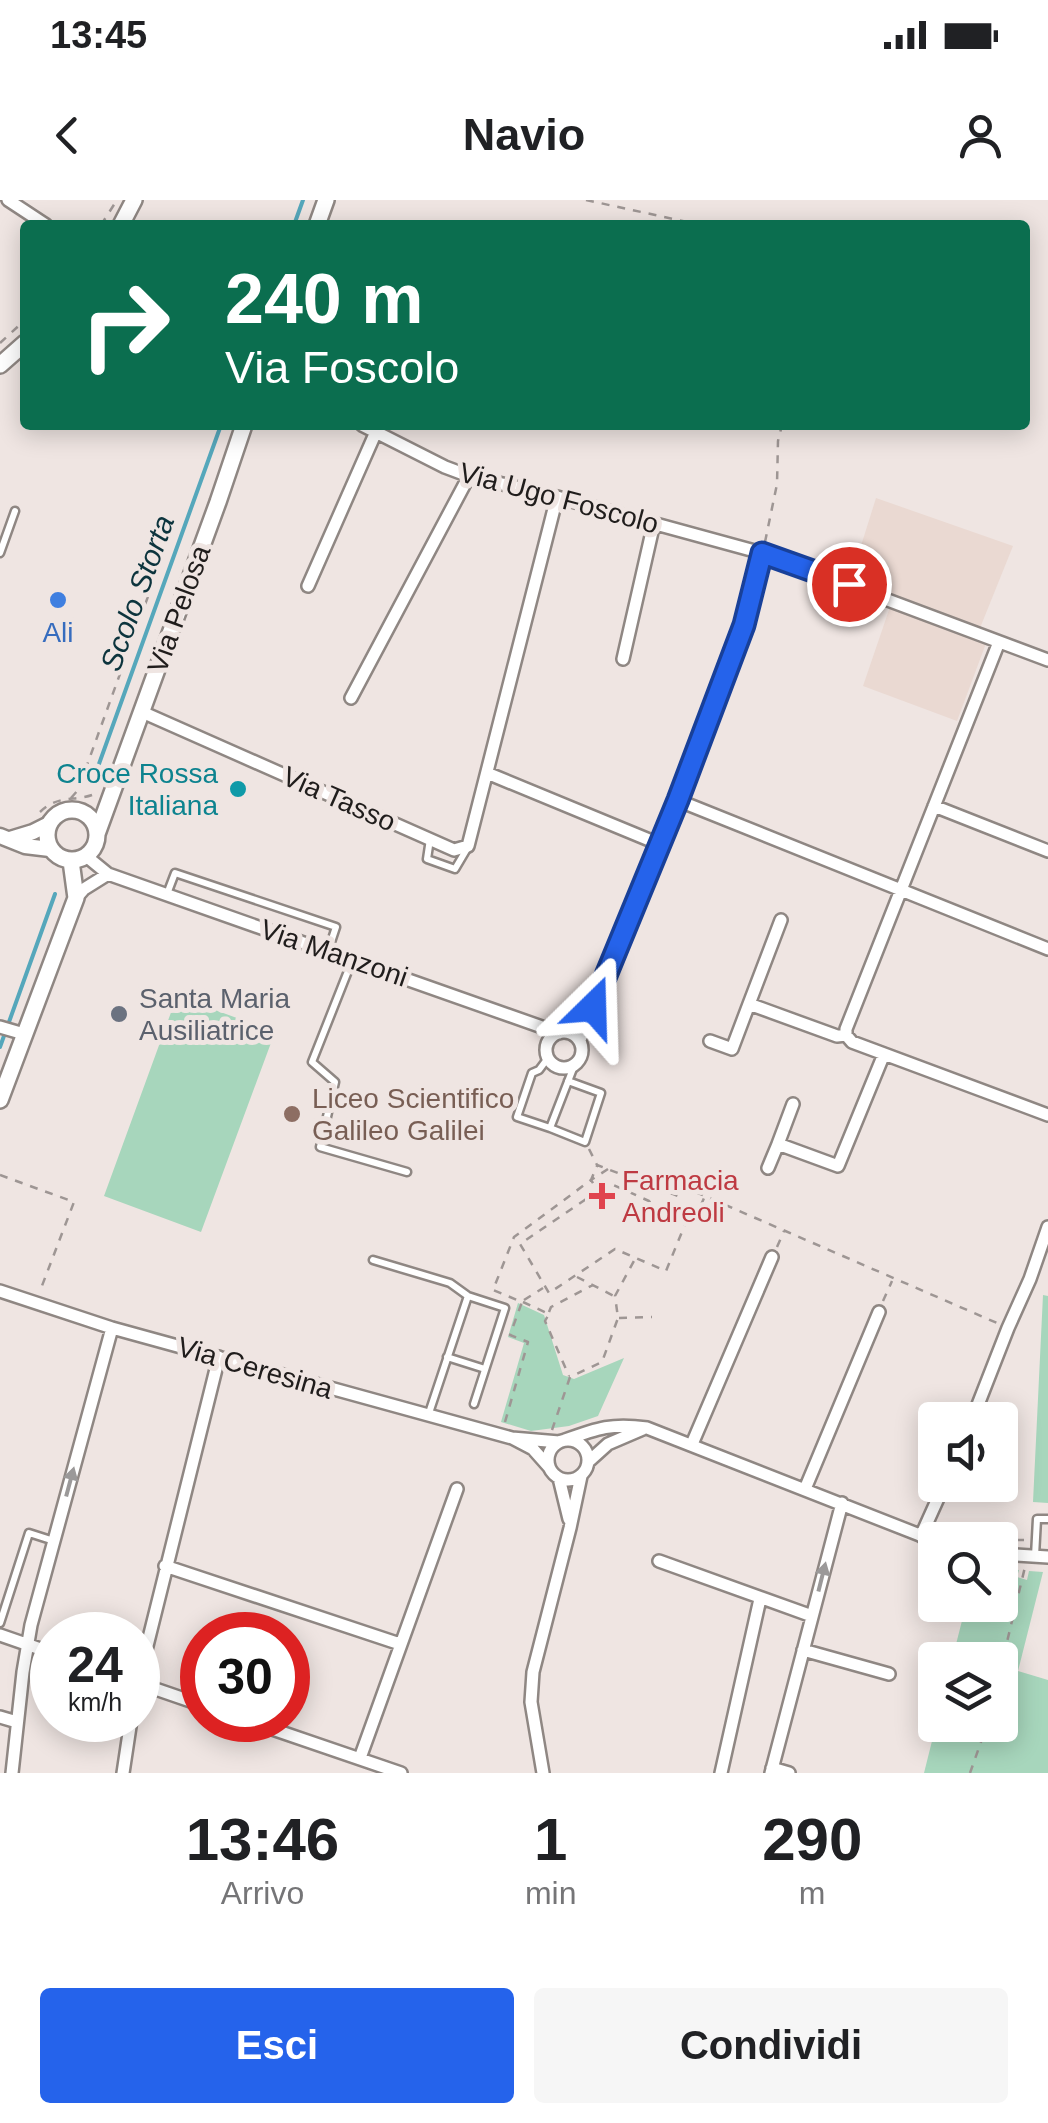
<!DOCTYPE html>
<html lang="it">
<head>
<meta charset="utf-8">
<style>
	:root { --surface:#fff; --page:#f6f6f6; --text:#202124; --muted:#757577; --accent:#2563eb }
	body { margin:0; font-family:Helvetica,sans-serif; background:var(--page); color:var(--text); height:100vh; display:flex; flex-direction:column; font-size:38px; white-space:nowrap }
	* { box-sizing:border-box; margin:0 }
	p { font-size:32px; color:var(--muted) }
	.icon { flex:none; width:55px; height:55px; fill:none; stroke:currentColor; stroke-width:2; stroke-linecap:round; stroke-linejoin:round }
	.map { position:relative; height:1573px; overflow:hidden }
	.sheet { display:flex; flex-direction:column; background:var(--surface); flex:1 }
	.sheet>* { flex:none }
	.top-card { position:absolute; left:20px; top:20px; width:1010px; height:210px; border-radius:10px; box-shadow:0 5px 25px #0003; background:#0b6e4f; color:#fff; overflow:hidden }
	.tools { position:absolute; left:918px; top:1202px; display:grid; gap:20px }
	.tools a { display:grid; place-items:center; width:100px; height:100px; border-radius:10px; background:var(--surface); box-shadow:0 5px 25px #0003; font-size:50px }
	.speed { position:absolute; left:30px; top:1412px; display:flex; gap:20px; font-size:50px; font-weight:700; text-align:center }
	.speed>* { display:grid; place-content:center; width:130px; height:130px; border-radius:50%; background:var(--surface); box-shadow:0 5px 25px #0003; line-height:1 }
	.speed small { font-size:25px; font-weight:400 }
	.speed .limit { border:15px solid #d22; background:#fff; color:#111 }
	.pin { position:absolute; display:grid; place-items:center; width:85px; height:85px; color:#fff; margin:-42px; border:5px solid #fff; border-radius:50%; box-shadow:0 2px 10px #0007 }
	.me { position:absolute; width:110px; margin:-55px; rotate:22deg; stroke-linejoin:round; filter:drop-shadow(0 0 8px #0008) }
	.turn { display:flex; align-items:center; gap:35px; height:210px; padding:0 40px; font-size:45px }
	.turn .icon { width:130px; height:130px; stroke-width:2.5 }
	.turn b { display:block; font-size:70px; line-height:85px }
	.eta { display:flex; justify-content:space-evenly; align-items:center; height:170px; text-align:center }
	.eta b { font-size:60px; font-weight:800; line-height:70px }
	.action { display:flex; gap:20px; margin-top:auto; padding:20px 40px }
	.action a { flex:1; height:115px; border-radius:10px; background:var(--accent); color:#fff; font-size:40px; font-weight:800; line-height:115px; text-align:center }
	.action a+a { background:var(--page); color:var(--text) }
	.status { display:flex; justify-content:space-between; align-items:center; height:70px; padding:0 50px; background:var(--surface); direction:ltr }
	.status svg { height:28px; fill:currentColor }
	header { display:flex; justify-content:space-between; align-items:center; height:130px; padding:0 40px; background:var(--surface); font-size:45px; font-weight:800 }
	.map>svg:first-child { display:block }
	.built { fill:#ead9d2 }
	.green { fill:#a7d6bc }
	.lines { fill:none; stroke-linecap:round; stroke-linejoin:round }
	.stream { stroke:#55a7bb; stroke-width:4 }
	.service-casing { stroke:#8f8783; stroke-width:11 }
	.minor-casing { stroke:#8f8783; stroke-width:16 }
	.tertiary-casing { stroke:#8f8783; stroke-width:19 }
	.secondary-casing { stroke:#8f8783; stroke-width:20 }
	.path { stroke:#9e9694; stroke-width:2.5; stroke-dasharray:8 8; stroke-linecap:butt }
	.service { stroke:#fff; stroke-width:6 }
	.minor { stroke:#fff; stroke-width:11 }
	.tertiary { stroke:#fff; stroke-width:14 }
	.secondary { stroke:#fff; stroke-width:15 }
	.oneway { fill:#9b9999 }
	.route-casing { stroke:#184099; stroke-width:25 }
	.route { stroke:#2563eb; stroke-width:18 }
	.shop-dot { fill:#3f7fe0; stroke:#efe5e2; stroke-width:4 }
	.culture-dot { fill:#0f9aa8; stroke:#efe5e2; stroke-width:4 }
	.worship-dot { fill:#6b7280; stroke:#efe5e2; stroke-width:4 }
	.education-dot { fill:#8d6e63; stroke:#efe5e2; stroke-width:4 }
	.health-dot { fill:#e0444e; stroke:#efe5e2; stroke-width:4 }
	.labels { text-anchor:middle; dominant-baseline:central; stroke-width:10; stroke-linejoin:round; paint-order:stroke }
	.street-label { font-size:28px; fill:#201d1c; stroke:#efe5e2 }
	.shop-label { font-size:28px; fill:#366cbe; stroke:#efe5e2 }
	.culture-label { font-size:28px; fill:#0d838f; stroke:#efe5e2; text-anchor:end }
	.worship-label { font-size:28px; fill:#5b616d; stroke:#efe5e2; text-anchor:start }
	.education-label { font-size:28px; fill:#785e54; stroke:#efe5e2; text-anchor:start }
	.health-label { font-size:28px; fill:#be3a42; stroke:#efe5e2; text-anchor:start }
	.water-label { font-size:30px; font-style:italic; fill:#0c343d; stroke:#efe5e2 }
</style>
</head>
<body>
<div class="status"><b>13:45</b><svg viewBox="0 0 49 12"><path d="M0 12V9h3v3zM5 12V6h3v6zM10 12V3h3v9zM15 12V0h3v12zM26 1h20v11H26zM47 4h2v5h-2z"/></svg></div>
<header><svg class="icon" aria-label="back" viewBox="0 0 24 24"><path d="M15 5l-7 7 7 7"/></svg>Navio<svg class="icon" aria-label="person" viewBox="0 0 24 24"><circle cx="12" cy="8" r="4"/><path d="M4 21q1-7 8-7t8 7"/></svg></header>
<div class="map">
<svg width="1048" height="1573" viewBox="0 0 1048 1573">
	<rect width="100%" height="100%" fill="#efe5e2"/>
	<!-- built -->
	<path class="built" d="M876,298l137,48 -35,87 10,5 -31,83 -94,-35 29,-85 -43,-17z"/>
	<!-- green -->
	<path class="green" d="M177,796l98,36 -74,200 -97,-36z
		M1043,1095l5,1v207l-15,-1z
		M518,1103l26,12 19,60 11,4 50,-21 -26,58 -29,10 -38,5 -30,-9 23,-79 -16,-6z
		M1000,1369l19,1 -2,7 10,3 2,-9 14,1 -25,99 30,9v93h-124l12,-48h64v-65h-48l14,-55h34z"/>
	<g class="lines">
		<!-- stream -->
		<path class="stream" d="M294,25l9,-25
			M95,575l126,-350
			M0,847l55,-153"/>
		<defs>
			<path id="service" d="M0,353l15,-42
				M430,639l-3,20 28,10 13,-22
				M167,694l8,-21 161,54 -8,24
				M352,761l-40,101 23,20 -15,65 87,25
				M548,858l-9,12 -7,3 -15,44 33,11 24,-62
				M550,928l35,14 16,-49 -33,-12
				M373,1060l77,23 18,13 37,12 -31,96
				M447,1157l38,12
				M428,1216l40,-120
				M1035,1356l2,-37h11
				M0,1423l29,-90 25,8"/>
			<path id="minor" d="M8,0l38,25
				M362,225l83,42 24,9 88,21 205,56 286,107
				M308,386l71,-161
				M623,459l31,-136
				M351,498l118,-222
				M142,512l312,138 14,-4 89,-349
				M487,573l172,71
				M677,600l371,149
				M934,606l114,45
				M86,656l22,18 451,159
				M76,698l8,-9 24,-15
				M749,804l32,-84
				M0,827l24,7
				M546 850a18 18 0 1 1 36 0a18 18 0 1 1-36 0Z
				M846,835v-6l153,-387
				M580,840l97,-240 67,-175 18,-72
				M710,841l22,8 17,-45 88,32 9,-1 6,7 196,73
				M793,904l-15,40 60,22 46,-112
				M768,968l10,-24
				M0,1091l112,37 400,110
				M972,1220l36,-92 22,-49 18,-52
				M548 1260a20 20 0 1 1 40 0a20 20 0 1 1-40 0Z
				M565,1240c33,-12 47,-17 82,-12l288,113
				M692,1244l80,-187
				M588,1262l20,-18 35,-15
				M549,1267l-16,-18 -21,-11 47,4
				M559,1278l10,41
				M805,1289l74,-177
				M921,1336l23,-51
				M1000,1354l48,3
				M659,1361l153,55
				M165,1366l235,78
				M0,1435l52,18
				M803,1450l86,24
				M138,1482l81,-325
				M138,1483l64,22
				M0,1517l17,5
				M246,1520l155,53
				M360,1558l97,-269
				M772,1568l17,5
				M12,1573l11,-101 8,-47 81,-297
				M123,1573l8,-53
				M543,1573l-12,-71 2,-30 37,-144 11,-52
				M721,1573l39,-174
				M771,1573l71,-270"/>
			<path id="tertiary" d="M0,636l25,10 25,3
				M10,639l23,-7 16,-8"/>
			<path id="secondary" d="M121,25l13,-25
				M317,25l9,-25
				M0,165l25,-22
				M47 635a25 25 0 1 1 50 0a25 25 0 1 1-50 0Z
				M97,634l121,-332 26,-77
				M0,900l76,-202 -5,-37"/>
		</defs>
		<!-- service casing -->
		<use href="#service" class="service-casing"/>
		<!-- minor casing -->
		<use href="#minor" class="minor-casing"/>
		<!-- tertiary casing -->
		<use href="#tertiary" class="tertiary-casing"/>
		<!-- secondary casing -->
		<use href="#secondary" class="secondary-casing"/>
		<!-- path -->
		<path class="path" d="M586,0l115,25
			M101,25l16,-25
			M0,143l25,-23
			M765,342l12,-58 1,-43 4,-16
			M71,598l7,-8 89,-246
			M40,612c20,-19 35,-9 57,-19
			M589,949l8,16 81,31 6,-9 313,136
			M608,969l-17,11 7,11 -78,53 29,49 66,-44 51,22 20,-49 6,3 13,-29
			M0,975l74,27 -34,89
			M600,990l11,-6 38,17 7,9 29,12
			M777,1047l7,-16
			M577,1077l37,19
			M524,1100l19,-12
			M883,1101l9,-20
			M523,1102l26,12 -4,7 24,55
			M549,1112l2,-5 42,-22
			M619,1118l33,-1
			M505,1222l23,-80 -18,-7 12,-33 -29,-12 21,-53 77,-57 6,-14
			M552,1230l18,-53 32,-15 16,-44 -3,-22 20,-37
			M942,1323c14,19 59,17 82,17
			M1000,1471l25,-104
			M222,1520l13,4
			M970,1573l17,-48"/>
		<!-- service -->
		<use href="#service" class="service"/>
		<!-- minor -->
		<use href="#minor" class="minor"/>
		<!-- tertiary -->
		<use href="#tertiary" class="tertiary"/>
		<!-- secondary -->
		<use href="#secondary" class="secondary"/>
	</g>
	<!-- one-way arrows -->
	<defs><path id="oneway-solid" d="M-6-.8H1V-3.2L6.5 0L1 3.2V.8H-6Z" transform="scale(2.5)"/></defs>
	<g class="oneway">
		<use href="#oneway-solid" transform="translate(70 1282) rotate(-75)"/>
		<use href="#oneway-solid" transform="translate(822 1377) rotate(-76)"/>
	</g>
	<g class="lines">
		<defs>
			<path id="route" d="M593,807l85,-207 66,-175 18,-72 87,31"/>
		</defs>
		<!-- route casing -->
		<use href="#route" class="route-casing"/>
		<!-- route -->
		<use href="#route" class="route"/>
	</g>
	<!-- markers -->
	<circle class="shop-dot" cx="58" cy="400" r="10"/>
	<circle class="culture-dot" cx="238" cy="589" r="10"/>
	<circle class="worship-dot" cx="119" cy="814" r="10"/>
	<circle class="education-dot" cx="292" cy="914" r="10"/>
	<path class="health-dot" d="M597 981h10v10h10v10h-10v10h-10v-10h-10v-10h10z"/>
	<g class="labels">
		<!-- street labels -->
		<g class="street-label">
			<text transform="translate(559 298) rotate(15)">Via Ugo Foscolo</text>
			<text transform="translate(179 409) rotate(-70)">Via Pelosa</text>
			<text transform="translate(339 599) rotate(24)">Via Tasso</text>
			<text transform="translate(334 753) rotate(19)">Via Manzoni</text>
			<text transform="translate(255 1168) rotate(16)">Via Ceresina</text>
		</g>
		<!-- shop labels -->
		<g class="shop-label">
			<text x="58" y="432">Ali</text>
		</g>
		<!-- culture labels -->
		<g class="culture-label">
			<text x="218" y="573">Croce Rossa<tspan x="218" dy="32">Italiana</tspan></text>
		</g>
		<!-- worship labels -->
		<g class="worship-label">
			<text x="139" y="798">Santa Maria<tspan x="139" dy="32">Ausiliatrice</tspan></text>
		</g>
		<!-- education labels -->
		<g class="education-label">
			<text x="312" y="898">Liceo Scientifico<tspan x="312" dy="32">Galileo Galilei</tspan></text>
		</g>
		<!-- health labels -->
		<g class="health-label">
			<text x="622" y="980">Farmacia<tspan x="622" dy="32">Andreoli</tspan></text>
		</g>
		<!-- water labels -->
		<g class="water-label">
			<text transform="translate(137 393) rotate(-70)">Scolo Storta</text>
		</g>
	</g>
</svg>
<div class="tools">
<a><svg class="icon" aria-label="sound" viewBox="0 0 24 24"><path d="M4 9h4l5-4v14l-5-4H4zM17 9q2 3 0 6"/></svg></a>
<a><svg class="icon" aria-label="search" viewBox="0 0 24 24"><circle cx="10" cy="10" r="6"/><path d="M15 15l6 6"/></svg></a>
<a><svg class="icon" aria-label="layers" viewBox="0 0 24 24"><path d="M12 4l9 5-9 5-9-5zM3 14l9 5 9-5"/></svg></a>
</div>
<div class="speed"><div>24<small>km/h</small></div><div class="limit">30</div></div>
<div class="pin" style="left:849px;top:384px;background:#d93025"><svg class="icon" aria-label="arrive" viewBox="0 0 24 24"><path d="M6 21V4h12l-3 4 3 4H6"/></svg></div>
<svg class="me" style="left:593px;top:807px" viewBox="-20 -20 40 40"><path d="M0-17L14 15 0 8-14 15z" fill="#2563eb" stroke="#fff" stroke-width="4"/></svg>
<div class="top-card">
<div class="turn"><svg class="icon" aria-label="right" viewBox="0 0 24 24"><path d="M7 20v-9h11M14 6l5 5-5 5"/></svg><div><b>240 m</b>Via Foscolo</div></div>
</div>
</div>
<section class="sheet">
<div class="eta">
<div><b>13:46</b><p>Arrivo</p></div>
<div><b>1</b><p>min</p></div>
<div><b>290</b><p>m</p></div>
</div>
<div class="action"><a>Esci</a><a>Condividi</a></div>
</section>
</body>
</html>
